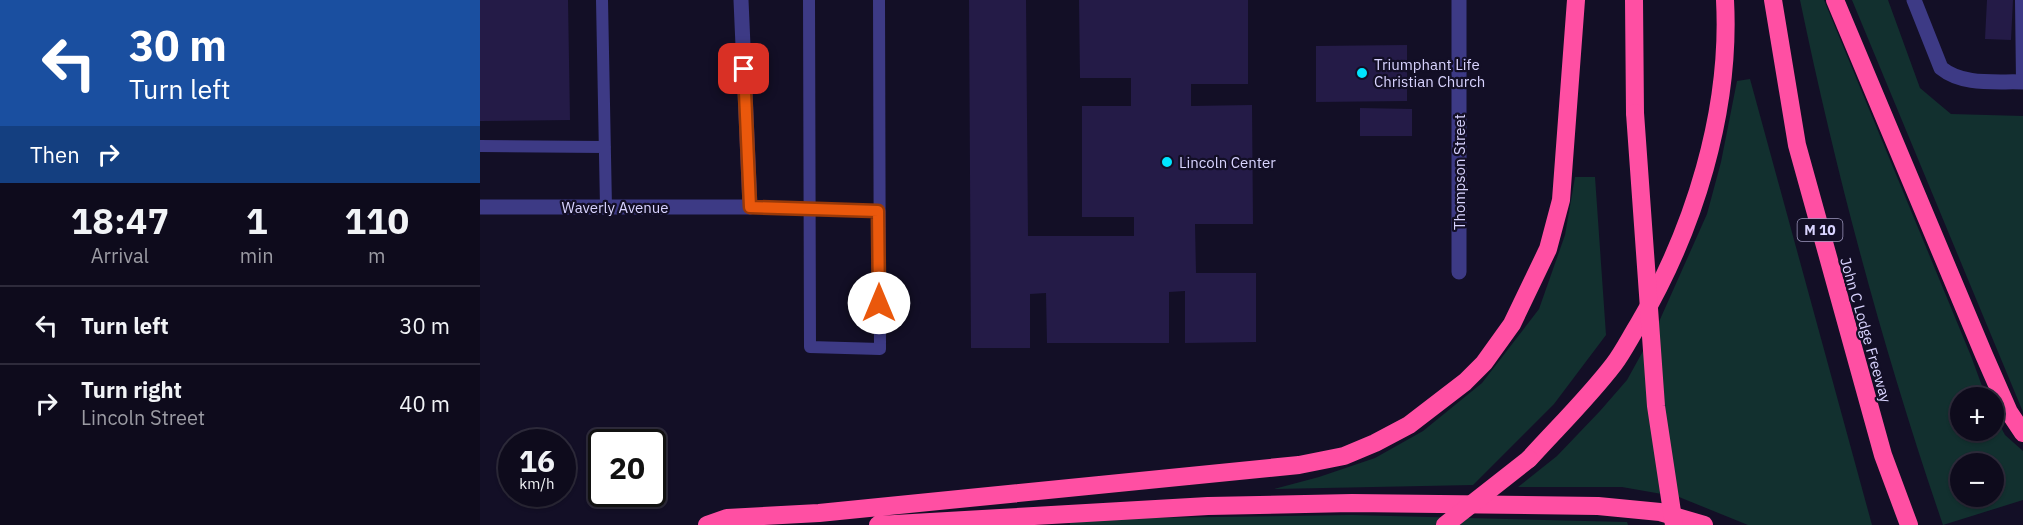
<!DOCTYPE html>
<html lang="en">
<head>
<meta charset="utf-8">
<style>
	:root { --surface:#0e0b1c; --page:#1c1929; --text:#f1f3f6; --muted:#9b9ba3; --line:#2e2b3b }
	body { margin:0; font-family:"IBM Plex Sans",sans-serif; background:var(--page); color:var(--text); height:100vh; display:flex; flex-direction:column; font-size:22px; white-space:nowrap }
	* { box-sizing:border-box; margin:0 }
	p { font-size:20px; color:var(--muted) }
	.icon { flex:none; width:33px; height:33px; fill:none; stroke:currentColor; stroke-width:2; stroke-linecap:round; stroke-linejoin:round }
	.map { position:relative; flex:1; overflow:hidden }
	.details { display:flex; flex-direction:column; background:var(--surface); width:480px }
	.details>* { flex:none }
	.hud { background:#1a4fa0; color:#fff; overflow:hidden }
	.buttons { position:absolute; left:1470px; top:387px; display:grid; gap:12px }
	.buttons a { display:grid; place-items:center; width:54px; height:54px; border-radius:50%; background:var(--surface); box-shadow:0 2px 4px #0004,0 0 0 2px var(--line); font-size:30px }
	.speed { position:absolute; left:18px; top:429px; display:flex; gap:12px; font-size:30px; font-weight:700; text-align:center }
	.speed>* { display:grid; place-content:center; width:78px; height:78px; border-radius:50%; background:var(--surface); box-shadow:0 2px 4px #0004,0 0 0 2px var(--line); line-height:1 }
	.speed small { font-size:15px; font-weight:400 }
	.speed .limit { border:3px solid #111; border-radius:9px; background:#fff; color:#111 }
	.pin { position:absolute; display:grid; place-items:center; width:51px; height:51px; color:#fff; margin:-26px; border-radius:12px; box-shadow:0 3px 9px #0006 }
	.me { position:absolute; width:66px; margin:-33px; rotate:0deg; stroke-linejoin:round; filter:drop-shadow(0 0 4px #0008) }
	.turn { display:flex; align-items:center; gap:21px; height:126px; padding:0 30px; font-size:27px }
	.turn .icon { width:78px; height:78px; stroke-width:2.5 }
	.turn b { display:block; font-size:42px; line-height:51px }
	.then { display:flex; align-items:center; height:57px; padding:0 30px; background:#0003; gap:12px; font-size:22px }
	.eta { display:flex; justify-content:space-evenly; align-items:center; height:102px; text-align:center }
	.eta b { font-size:36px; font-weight:800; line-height:42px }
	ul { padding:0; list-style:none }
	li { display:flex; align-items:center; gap:18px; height:78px; padding:0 30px; border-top:2px solid var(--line) }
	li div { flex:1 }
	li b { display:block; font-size:22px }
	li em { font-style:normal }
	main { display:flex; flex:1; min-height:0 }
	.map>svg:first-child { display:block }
	.green { fill:#12302f; fill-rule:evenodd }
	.building { fill:#241b47 }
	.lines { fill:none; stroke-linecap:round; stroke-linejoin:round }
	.lane { stroke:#3d3a85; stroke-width:12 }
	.street { stroke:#3d3a85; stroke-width:15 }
	.highway { stroke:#ff4fa3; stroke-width:18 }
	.highway-bridge { stroke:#ff4fa3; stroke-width:18 }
	.route-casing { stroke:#983908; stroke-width:15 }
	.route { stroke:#ea580c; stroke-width:10 }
	.poi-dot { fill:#00e5ff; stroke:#130f26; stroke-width:2 }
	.labels { text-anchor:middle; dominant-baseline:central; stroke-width:4.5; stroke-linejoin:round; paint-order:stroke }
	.shield { fill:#130f26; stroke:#9e99be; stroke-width:1.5 }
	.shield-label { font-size:14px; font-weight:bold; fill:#d9d4ff }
	.poi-label { font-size:15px; fill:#d9d4ff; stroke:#130f26; text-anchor:start }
	.street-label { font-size:15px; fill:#d9d4ff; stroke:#130f26 }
</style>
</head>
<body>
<main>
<section class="details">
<div class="hud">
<div class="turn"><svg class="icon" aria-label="left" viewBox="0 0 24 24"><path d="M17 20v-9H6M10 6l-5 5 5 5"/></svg><div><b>30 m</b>Turn left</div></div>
<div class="then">Then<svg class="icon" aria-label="right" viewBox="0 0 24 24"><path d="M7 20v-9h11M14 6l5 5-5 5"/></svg></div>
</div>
<div class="eta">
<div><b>18:47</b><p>Arrival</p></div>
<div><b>1</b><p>min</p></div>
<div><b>110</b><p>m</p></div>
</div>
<ul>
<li><svg class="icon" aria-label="left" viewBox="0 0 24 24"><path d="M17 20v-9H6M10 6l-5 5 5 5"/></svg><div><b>Turn left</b></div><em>30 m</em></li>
<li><svg class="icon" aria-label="right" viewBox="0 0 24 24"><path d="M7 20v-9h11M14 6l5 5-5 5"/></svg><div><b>Turn right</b><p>Lincoln Street</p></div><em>40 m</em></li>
</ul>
</section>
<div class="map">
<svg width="1543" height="525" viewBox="0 0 1543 525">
	<rect width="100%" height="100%" fill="#130f26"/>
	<!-- green -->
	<path class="green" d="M1320,0h24l147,356 15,41 -26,1v32h34v-16l11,21 18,16v49l-80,25c-59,-172 -106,-347 -143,-525zM1480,464h34v32h-34z
		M1372,0h36l32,88 19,16 12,10 72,2v296z
		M1270,79l122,446h-124l-69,-28 -57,-10h-104l39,-31 43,-45 27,-31 31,-56 49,-110 14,-52 16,-81z
		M1095,177h20l11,158 -52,69 -81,81 -199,4 45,-12 56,-19 48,-27 59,-48 57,-74 26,-74z
		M872,515l275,7 1,3h-558l-1,-6z"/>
	<!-- building -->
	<path class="building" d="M0,0h88l2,120 -90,1z
		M489,0h57l2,236h106v-19h-52v-111h49v-28h-51l-1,-78h169v84h-57v22l61,-1 1,119h-58l1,49h60v69l-71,1v-52l-16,1v51h-122l-1,-50 -16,1v54h-59z
		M1507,0h26l-2,40 -26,-1z
		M927,45v56l-91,1v-56z
		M880,108l52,1v27h-52z"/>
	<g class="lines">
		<!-- lane -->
		<path class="lane" d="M122,0l4,207
			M329,0l1,347 70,2 -1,-349
			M1541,0l1,82
			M0,146l125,1
			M270,207l128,4"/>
		<!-- street -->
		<path class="street" d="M979,0v272
			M1434,0l27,68c22,18 55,13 82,14
			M0,207h270l-9,-207"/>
		<!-- highway -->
		<path class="highway" d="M1154,0l1,113
			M1293,0l24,145 86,310 26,70
			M1355,0l149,355 25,57 14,21
			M1049,459c28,-31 59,-61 85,-95 9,-12 16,-26 24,-39 56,-95 93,-214 87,-325
			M227,525l20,-7 92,-5 480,-48 45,-9 31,-13 34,-18 56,-43 19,-19 28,-39 36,-75 13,-49 15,-200
			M398,525l330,-19 144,-3 246,3 62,6 44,13"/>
		<!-- highway-bridge -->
		<path class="highway-bridge" d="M1155,113l21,293 18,119
			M965,525l84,-66"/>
	</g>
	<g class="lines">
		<defs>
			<path id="route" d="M264,69l6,138 128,4 1,92"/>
		</defs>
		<!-- route casing -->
		<use href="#route" class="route-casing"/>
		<!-- route -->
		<use href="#route" class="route"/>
	</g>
	<!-- markers -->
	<g class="poi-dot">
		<circle cx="882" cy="73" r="6"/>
		<circle cx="687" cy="162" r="6"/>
	</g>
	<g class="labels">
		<!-- shield labels -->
		<rect class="shield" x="1317.5" y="219" width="45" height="22" rx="4.5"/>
		<g class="shield-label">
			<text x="1340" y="230">M 10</text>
		</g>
		<!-- poi labels -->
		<g class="poi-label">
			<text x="894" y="64">Triumphant Life<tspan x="894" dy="17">Christian Church</tspan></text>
			<text x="699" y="162">Lincoln Center</text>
		</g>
		<!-- street labels -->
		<g class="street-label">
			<text transform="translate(979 172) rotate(-90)">Thompson Street</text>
			<text x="135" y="207">Waverly Avenue</text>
			<text transform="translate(1386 330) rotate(74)">John C Lodge Freeway</text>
		</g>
	</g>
</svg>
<div class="buttons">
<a>+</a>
<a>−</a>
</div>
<div class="speed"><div>16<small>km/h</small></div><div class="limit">20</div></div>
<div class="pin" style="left:264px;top:69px;background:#d93025"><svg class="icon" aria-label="arrive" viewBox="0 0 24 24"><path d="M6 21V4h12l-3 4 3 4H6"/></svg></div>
<svg class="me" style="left:399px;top:303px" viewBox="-20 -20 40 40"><circle r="19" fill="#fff"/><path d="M0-13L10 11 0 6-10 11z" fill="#ea580c"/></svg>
</div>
</main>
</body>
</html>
